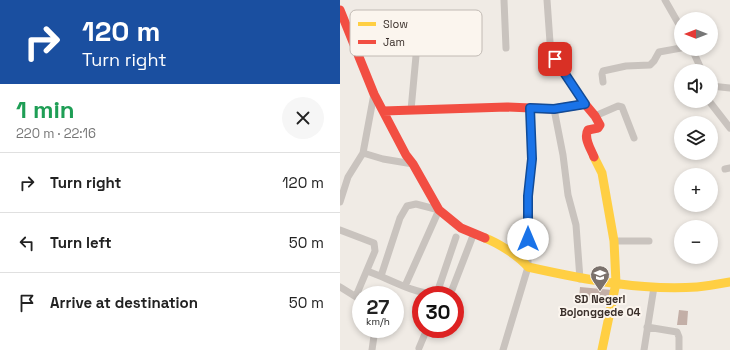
<!DOCTYPE html>
<html lang="en">
<head>
<meta charset="utf-8">
<style>
	:root { --surface:#fff; --page:#f6f6f6; --text:#222; --muted:#767676; --line:#e0e0e0 }
	body { margin:0; font-family:"Space Grotesk",sans-serif; background:var(--page); color:var(--text); height:100vh; display:flex; flex-direction:column; font-size:15px; white-space:nowrap }
	* { box-sizing:border-box; margin:0 }
	p { font-size:13px; color:var(--muted) }
	.icon { flex:none; width:22px; height:22px; fill:none; stroke:currentColor; stroke-width:2; stroke-linecap:round; stroke-linejoin:round }
	.map { position:relative; flex:1; overflow:hidden }
	.panel { display:flex; flex-direction:column; background:var(--surface); width:340px }
	.panel>* { flex:none }
	.banner { background:#1a4fa0; color:#fff; overflow:hidden }
	.needle { width:26px; rotate:270deg }
	.controls { position:absolute; left:334px; top:12px; display:grid; gap:8px }
	.controls a { display:grid; place-items:center; width:44px; height:44px; border-radius:50%; background:var(--surface); box-shadow:0 2px 6px #0003; font-size:20px }
	.speed { position:absolute; left:12px; top:286px; display:flex; gap:8px; font-size:20px; font-weight:700; text-align:center }
	.speed>* { display:grid; place-content:center; width:52px; height:52px; border-radius:50%; background:var(--surface); box-shadow:0 2px 6px #0003; line-height:1 }
	.speed small { font-size:10px; font-weight:400 }
	.speed .limit { border:6px solid #d22; background:#fff; color:#111 }
	.pin { position:absolute; display:grid; place-items:center; width:34px; height:34px; color:#fff; margin:-17px; border-radius:8px; box-shadow:0 2px 6px #0006 }
	.me { position:absolute; width:44px; margin:-22px; rotate:0deg; stroke-linejoin:round; filter:drop-shadow(0 0 3px #0008) }
	.turn { display:flex; align-items:center; gap:14px; height:84px; padding:0 16px; font-size:18px }
	.turn .icon { width:52px; height:52px; stroke-width:2.5 }
	.turn b { display:block; font-size:28px; line-height:34px }
	.round { display:grid; place-items:center; flex:none; width:42px; height:42px; border-radius:21px; background:var(--page) }
	.head { display:flex; align-items:center; justify-content:space-between; height:68px; padding:0 16px }
	h1 { font-size:24px; font-weight:600; line-height:30px; color:#1e9e55 }
	ul { padding:0; list-style:none }
	li { display:flex; align-items:center; gap:12px; height:60px; padding:0 16px; border-top:1px solid var(--line) }
	li div { flex:1 }
	li b { display:block; font-size:15px }
	li em { font-style:normal }
	main { display:flex; flex:1; min-height:0 }
	.map>svg:first-child { display:block }
	.building { fill:#c3afa7 }
	.lines { fill:none; stroke-linecap:round; stroke-linejoin:round }
	.street { stroke:#c9c3be; stroke-width:7 }
	.slow { stroke:#ffcf43; stroke-width:9 }
	.jam { stroke:#f24e42; stroke-width:9 }
	.route-casing { stroke:#114b97; stroke-width:10 }
	.route { stroke:#1a73e8; stroke-width:7 }
	.labels { text-anchor:middle; dominant-baseline:central; stroke-width:4; stroke-linejoin:round; paint-order:stroke }
	.poi-label { font-size:11px; font-weight:bold; fill:#3b302b; stroke:#fbf5ee }
	.key { fill:#fbf5ee; stroke:#c1bab4; stroke-width:1 }
	.key-label { font-size:11px; fill:#3b302b }
</style>
</head>
<body>
<main>
<section class="panel">
<div class="banner">
<div class="turn"><svg class="icon" aria-label="right" viewBox="0 0 24 24"><path d="M7 20v-9h11M14 6l5 5-5 5"/></svg><div><b>120 m</b>Turn right</div></div>
</div>
<div class="head"><div><h1>1 min</h1><p>220 m · 22:16</p></div><a class="round"><svg class="icon" aria-label="close" viewBox="0 0 24 24"><path d="M6 6l12 12M18 6L6 18"/></svg></a></div>
<ul>
<li><svg class="icon" aria-label="right" viewBox="0 0 24 24"><path d="M7 20v-9h11M14 6l5 5-5 5"/></svg><div><b>Turn right</b></div><em>120 m</em></li>
<li><svg class="icon" aria-label="left" viewBox="0 0 24 24"><path d="M17 20v-9H6M10 6l-5 5 5 5"/></svg><div><b>Turn left</b></div><em>50 m</em></li>
<li><svg class="icon" aria-label="arrive" viewBox="0 0 24 24"><path d="M6 21V4h12l-3 4 3 4H6"/></svg><div><b>Arrive at destination</b></div><em>50 m</em></li>
</ul>
</section>
<div class="map">
<svg width="390" height="350" viewBox="0 0 390 350">
	<rect width="100%" height="100%" fill="#f0ebe5"/>
	<!-- building -->
	<path class="building" d="M240,287l32,3 -1,12 -32,-3z
		M339,310l9,1 -1,14h-10z"/>
	<g class="lines">
		<!-- street -->
		<path class="street" d="M164,0l2,48
			M207,0l3,42 5,17 30,45
			M325,0l16,28
			M352,49l10,22
			M263,82l-1,-8 1,-3 23,-5 24,-1 4,-4 5,-9 22,-4
			M371,86l19,2
			M369,101l21,27
			M214,109l9,46 5,40 8,30 4,54
			M71,110l6,-65 7,-24
			M255,116l23,-10 4,1 12,31
			M23,153l20,6 30,5
			M385,169l5,-1
			M0,202l8,-25 15,-24 11,-59
			M0,230l34,13 1,8 -19,45
			M274,241h35
			M27,271c21,7 43,21 66,23l5,-4 18,-53
			M41,276l19,-58 7,-12 9,-2 23,6 -34,76
			M0,287l21,13
			M110,295l24,-62
			M307,327l30,5 2,5v13
			M79,348l8,-19
			M32,350l3,-21
			M163,350l25,-83v-71l4,-37 -2,-51
			M304,350l10,-63"/>
		<!-- slow -->
		<path class="slow" d="M254,157l8,16 12,68 2,42 -14,67
			M145,238c13,5 34,18 43,29 54,12 113,24 169,20 11,-1 22,-3 33,-5"/>
		<!-- jam -->
		<path class="jam" d="M0,10l34,84 32,61 7,9 26,46 22,18 24,10
			M43,111l124,-4 47,2 31,-5 10,12 5,9 -2,3 -10,2c-5,8 3,19 6,27"/>
	</g>
	<g class="lines">
		<defs>
			<path id="route" d="M188,239v-43l4,-37 -2,-51 24,1 31,-5 -30,-45"/>
		</defs>
		<!-- route casing -->
		<use href="#route" class="route-casing"/>
		<!-- route -->
		<use href="#route" class="route"/>
	</g>
	<!-- icons -->
	<defs>
		<symbol id="school-pin" viewBox="-11 -11 22 30"><path d="M0 17L-7.5 6A9.5 9.5 0 1 1 7.5 6Z" fill="#7a716c" stroke="#fbf5ee"/><path d="M0-5L7-2L0 1L-7-2ZM-4 1L0 2.5L4 1V4Q0 6-4 4Z" fill="#fff"/></symbol>
	</defs>
	<g fill-rule="evenodd">
		<use href="#school-pin" x="249" y="264" width="22" height="30"/>
	</g>
	<g class="labels">
		<!-- poi labels -->
		<g class="poi-label">
			<text x="260" y="299">SD Negeri<tspan x="260" dy="13">Bojonggede 04</tspan></text>
		</g>
	</g>
	<!-- legend -->
	<rect x="10" y="10" width="132" height="46" rx="6" class="key"/>
	<rect x="18" y="22" width="18" height="4" fill="#ffcf43"/>
	<rect x="18" y="40" width="18" height="4" fill="#f24e42"/>
	<g class="key-label">
		<text x="43" y="28">Slow</text>
		<text x="43" y="46">Jam</text>
	</g>
</svg>
<div class="controls">
<a><svg class="needle" viewBox="-14 -14 28 28"><path d="M0-13l5 13h-10z" fill="#e53935"/><path d="M0 13l5-13h-10z" fill="#767676"/></svg></a>
<a><svg class="icon" aria-label="sound" viewBox="0 0 24 24"><path d="M4 9h4l5-4v14l-5-4H4zM17 9q2 3 0 6"/></svg></a>
<a><svg class="icon" aria-label="layers" viewBox="0 0 24 24"><path d="M12 4l9 5-9 5-9-5zM3 14l9 5 9-5"/></svg></a>
<a>+</a>
<a>−</a>
</div>
<div class="speed"><div>27<small>km/h</small></div><div class="limit">30</div></div>
<div class="pin" style="left:215px;top:59px;background:#d93025"><svg class="icon" aria-label="arrive" viewBox="0 0 24 24"><path d="M6 21V4h12l-3 4 3 4H6"/></svg></div>
<svg class="me" style="left:188px;top:239px" viewBox="-20 -20 40 40"><circle r="19" fill="#fff"/><path d="M0-13L10 11 0 6-10 11z" fill="#1a73e8"/></svg>
</div>
</main>
</body>
</html>
